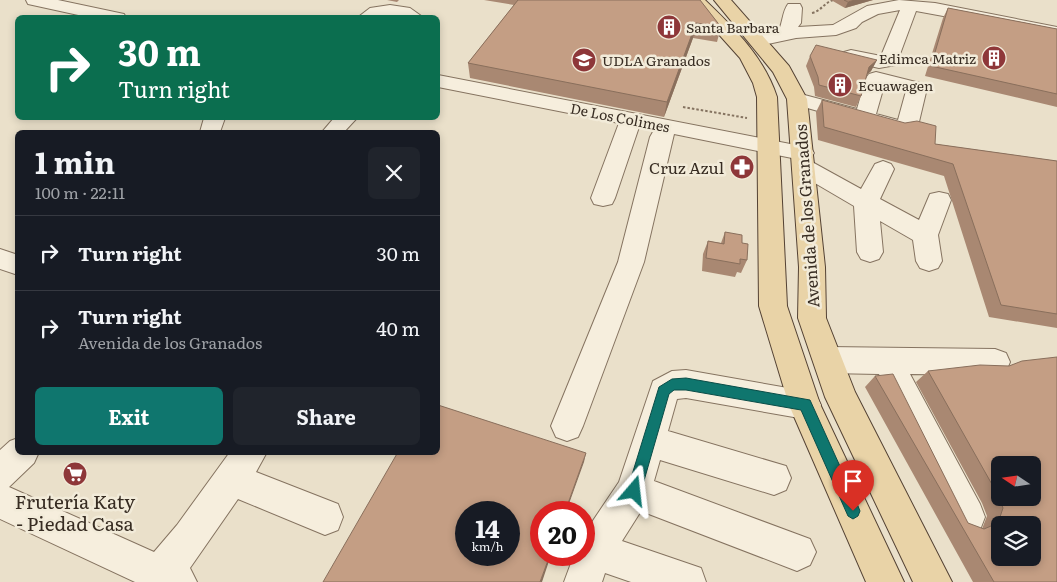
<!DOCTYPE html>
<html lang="en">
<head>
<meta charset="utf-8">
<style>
	:root { --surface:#171b24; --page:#20242c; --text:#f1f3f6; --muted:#9ea1a6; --line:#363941; --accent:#0f766e }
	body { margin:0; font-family:Literata,serif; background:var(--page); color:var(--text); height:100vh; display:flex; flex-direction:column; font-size:19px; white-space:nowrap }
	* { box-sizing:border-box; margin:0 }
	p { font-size:16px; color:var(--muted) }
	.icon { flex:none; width:28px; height:28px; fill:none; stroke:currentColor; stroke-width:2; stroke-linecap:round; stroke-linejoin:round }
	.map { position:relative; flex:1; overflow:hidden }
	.side { position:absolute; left:15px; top:130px; width:425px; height:325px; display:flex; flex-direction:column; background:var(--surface); border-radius:8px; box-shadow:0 2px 8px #0003 }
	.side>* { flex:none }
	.banner { position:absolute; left:15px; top:15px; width:425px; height:105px; border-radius:8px; box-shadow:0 2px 8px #0003; background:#0b6e4f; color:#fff; overflow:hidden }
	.needle { width:32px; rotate:283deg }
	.tools { position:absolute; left:991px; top:456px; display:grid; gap:10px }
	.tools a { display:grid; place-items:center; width:50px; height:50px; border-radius:8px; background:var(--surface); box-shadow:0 2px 8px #0003; font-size:25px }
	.speed { position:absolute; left:455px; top:501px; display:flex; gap:10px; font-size:25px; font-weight:700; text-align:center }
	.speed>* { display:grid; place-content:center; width:65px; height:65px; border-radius:50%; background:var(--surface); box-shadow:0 2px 8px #0003; line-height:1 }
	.speed small { font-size:12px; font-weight:400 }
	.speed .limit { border:8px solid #d22; background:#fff; color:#111 }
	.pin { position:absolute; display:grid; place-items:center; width:42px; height:42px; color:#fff; margin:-51px -21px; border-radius:50% 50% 50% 0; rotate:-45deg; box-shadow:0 0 5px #0007 }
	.pin .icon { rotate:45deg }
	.me { position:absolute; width:55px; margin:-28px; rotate:17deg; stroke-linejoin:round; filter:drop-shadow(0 0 4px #0008) }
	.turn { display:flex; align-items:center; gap:18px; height:105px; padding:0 20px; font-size:22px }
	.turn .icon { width:65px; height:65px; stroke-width:2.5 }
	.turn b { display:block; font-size:35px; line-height:42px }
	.round { display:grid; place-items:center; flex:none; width:52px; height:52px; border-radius:8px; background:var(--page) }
	.overview { display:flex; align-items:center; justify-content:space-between; height:85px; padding:0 20px }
	h1 { font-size:30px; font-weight:700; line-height:38px }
	.primary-button { display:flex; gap:10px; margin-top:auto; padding:10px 20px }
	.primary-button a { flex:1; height:58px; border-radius:8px; background:var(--accent); color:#fff; font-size:20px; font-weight:700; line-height:58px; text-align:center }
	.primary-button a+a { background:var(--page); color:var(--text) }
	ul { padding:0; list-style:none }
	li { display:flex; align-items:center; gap:15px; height:75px; padding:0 20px; border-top:1px solid var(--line) }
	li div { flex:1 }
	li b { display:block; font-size:19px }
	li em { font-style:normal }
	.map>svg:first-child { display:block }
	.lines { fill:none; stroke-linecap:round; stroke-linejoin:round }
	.minor-casing { stroke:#857360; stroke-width:2 }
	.major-casing { stroke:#544234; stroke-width:2 }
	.path { stroke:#857360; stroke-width:2; stroke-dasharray:2.5 2; stroke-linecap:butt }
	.minor { fill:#f6eedd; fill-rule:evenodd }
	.major { fill:#e9d3a7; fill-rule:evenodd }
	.wall { fill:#a98872 }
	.shaded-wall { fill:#896f5c }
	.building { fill:#c49e84; stroke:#896f5c; fill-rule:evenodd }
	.route { fill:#0f766e; stroke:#0a4d48 }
	.labels { text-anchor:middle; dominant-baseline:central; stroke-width:5; stroke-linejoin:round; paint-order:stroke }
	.far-poi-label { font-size:14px; fill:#372c22; stroke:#f2ebd9; text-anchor:start }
	.far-street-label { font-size:14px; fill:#372c22; stroke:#f2ebd9 }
	.poi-label { font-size:16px; fill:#372c22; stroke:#f2ebd9; text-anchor:end }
	.street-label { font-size:16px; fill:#372c22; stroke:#f2ebd9 }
	.near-poi-label { font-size:19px; fill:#372c22; stroke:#f2ebd9 }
</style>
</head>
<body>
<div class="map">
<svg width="1057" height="582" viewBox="0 0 1057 582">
	<rect width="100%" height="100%" fill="#eae0ca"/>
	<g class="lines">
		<defs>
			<path id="minor" d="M26,0h32l66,14 2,4h-34l-64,-14z
				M899,0l36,3 122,24v10l-141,-26 -20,54 -17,3 -35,-8 -2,-4 2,-4 7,-2 30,6 19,-46 -22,4 -16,8 -6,6 -20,7 -40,3 -37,8 -6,-1 -3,-4 3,-4 25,-5c5,-9 4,-20 10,-28h12l2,4 -1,15 -3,4 35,-2 34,-19z
				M390,5l20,3 14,10h-21l-13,-3 -12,3h-21l13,-10z
				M876,72l48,12 3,4 -9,38 -3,5 -17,3 -108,-31 -3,-4 3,-4 7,-2 60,16 9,-31 3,-4zM884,86l22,5 -8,29 -22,-6z
				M438,75l373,73 3,5 -3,5 -6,2 7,2 49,27 14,-25 8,-3 8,3 3,5 -14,30 39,21 11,-26 9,-2 9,2 3,6 -13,35 4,26 -4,7 -9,3 -9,-3 -4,-7 -3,-21 -33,-19 3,31 -4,7 -9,3 -9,-3 -4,-7 -3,-46 -58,-34 -3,-5 3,-5 6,-2 -128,-26 -30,128 -61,164 -5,11 -11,4 -11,-4 -5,-11 67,-164 32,-125 4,-7 -15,-3 -24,71 -3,6 -9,2 -9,-2 -3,-6 28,-75 -181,-36z
				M204,118h21l-5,14h-20z
				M334,118h23l-13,14h-22z
				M0,249l18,6v20l-18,-6z
				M828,347l167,2 11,4 4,9 -4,9 -11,4 -85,-1 70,130 5,13 -5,13 -13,5 -13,-5 -75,-156 -51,-1 -11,-4 -4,-9 4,-9z
				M686,370l119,21 11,4 5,10 -5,10 -11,4 -119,-21 -9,1 -9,32 118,35 5,12 -5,12 -12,5 -114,-35 -6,21 156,58 6,13 -6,13 -13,6 -156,-60 -19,30 79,27 5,14h-75l-26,-9 -3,9h-38l10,-27h10v-21l35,-52 34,-101 19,-10z
				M18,438v14h21l-5,11 -25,24 145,65 23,-27 53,-73h37l-11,20 82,32 5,13 -5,13 -13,5 -87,-36 -48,69 7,14h-62l-135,-63v-69l10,-9z"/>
			<path id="major" d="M688,0h17c30,29 59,57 72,97l10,209 33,98 84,178h-38l-77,-177 -30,-99 -2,-209 -4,-14 -13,-25z
				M714,0h17l58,66 18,33 18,168 1,51 29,74 97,190h-39l-88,-185 -27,-79 1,-51 -12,-168 -14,-27z"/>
		</defs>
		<!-- minor casing -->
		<use href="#minor" class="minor-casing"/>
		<!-- major casing -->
		<use href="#major" class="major-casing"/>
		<!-- path -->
		<path class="path" d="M812,13c9,-2 12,-10 21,-13
			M683,107l64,11"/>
		<!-- minor -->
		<use href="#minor" class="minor"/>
		<!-- major -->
		<use href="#major" class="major"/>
	</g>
	<!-- wall -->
	<path class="wall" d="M387,0h12l-2,2z
		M484,0h216l21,27 -4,15 -24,-4 -29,79 -194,-39 -2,-15 46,-58z
		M831,0h42l-28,8z
		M948,8l109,21v78l-132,-31 18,-58z
		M810,56l67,4 -6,11 -4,4 -6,21 -5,11 -41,-11 -1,-9 -8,-21z
		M822,100l113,44 122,17v167l-68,-11 -45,-141 -126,-36 -2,-28z
		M725,232l17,11 5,17 -6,13 -4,-1 -2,5 -33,-6 1,-17 5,-13 13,2z
		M1009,366l48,216h-84l-108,-195 10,-11 93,147 14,6 5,-13 -5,-13 -66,-121 12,-11z"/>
	<!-- shaded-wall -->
	<path class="shaded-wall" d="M855,0h18l-28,8 3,-6z
		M696,23l-3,15 -29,79 3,-15z
		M877,60l-6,11 -7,6 5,-10z
		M586,453l-2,9 -18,50h-1z
		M550,555h1l-9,27h-2z"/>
	<!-- building -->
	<path class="building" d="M518,0h182l21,27 -25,-4 -29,79 -199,-39z
		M844,0h11l-7,2z
		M948,8l109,21v65l-126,-28z
		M816,45l61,15 -8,7 -8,29 -42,-11 -1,-8 -8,-21z
		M822,100l83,23 12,-2 19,5 -1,18 122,17v153l-56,-9 -48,-141 -129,-37z
		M725,232l17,3v8l6,1 -1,16 -7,-1v5l-34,-6 2,-17 16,3z
		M1057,357v225h-63l-119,-206 18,-2 75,149 16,6 14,-6 5,-15 -5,-13 -70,-124 52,-6 29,1 13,-5zM1000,465h32v33h-32zM1000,525h32v33h-32z
		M438,405l148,48 -21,59h-24v43h9l-10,27h-217l75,-130h40zM466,512h43v43h-43z"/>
	<!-- route -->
	<path class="route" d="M686,378l124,22 48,106 2,5 -2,5 -5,3 -5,-3 -47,-106 -115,-20h-12l-5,4 -28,97 -2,5 -5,2 -5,-2 -2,-5 32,-104 13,-8z"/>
	<!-- icons -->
	<defs>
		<symbol id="building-disc" viewBox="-11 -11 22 22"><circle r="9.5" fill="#8e3739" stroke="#f2ebd9"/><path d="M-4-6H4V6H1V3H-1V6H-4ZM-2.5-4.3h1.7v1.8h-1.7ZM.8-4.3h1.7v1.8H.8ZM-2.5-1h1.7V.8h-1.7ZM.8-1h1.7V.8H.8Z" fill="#fff"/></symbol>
		<symbol id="university-disc" viewBox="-11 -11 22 22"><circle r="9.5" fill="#8e3739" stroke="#f2ebd9"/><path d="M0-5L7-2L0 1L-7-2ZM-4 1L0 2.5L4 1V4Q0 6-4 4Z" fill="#fff"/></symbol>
		<symbol id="pharmacy-disc" viewBox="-11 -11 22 22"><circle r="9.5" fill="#8e3739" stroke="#f2ebd9"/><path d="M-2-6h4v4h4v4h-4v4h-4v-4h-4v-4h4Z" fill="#fff"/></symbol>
		<symbol id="supermarket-disc" viewBox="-11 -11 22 22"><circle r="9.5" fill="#8e3739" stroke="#f2ebd9"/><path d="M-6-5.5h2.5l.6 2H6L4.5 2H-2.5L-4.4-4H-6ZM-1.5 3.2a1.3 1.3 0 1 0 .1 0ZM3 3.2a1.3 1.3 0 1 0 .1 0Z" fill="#fff"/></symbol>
	</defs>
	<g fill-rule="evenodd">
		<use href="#building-disc" x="655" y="13" width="28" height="28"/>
		<use href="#building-disc" x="980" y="44" width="28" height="28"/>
		<use href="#university-disc" x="570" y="46" width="28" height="28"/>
		<use href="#building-disc" x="826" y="71" width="28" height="28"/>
		<use href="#pharmacy-disc" x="728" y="153" width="28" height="28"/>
		<use href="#supermarket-disc" x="61" y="460" width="28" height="28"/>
	</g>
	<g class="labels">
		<!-- far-poi labels -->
		<g class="far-poi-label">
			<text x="686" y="27">Santa Barbara</text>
			<text x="976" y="58" text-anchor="end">Edimca Matriz</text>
			<text x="602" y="60">UDLA Granados</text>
			<text x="858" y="85">Ecuawagen</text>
		</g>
		<!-- far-street labels -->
		<g class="far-street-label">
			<text transform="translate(620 117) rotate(11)">De Los Colimes</text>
		</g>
		<!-- poi labels -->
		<g class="poi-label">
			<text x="724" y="167">Cruz Azul</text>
		</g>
		<!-- street labels -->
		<g class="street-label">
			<text transform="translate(806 216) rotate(-94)">Avenida de los Granados</text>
		</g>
		<!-- near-poi labels -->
		<g class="near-poi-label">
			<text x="75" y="501">Frutería Katy<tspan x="75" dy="22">- Piedad Casa</tspan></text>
		</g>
	</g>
</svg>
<div class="tools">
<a><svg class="needle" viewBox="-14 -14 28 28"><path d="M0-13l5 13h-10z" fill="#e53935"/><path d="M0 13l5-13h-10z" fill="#9ea1a6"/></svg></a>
<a><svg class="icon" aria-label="layers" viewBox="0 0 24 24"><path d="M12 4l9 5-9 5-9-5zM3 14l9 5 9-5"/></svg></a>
</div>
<div class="speed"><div>14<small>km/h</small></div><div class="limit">20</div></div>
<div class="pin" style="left:853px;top:511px;background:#d93025"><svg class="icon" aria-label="arrive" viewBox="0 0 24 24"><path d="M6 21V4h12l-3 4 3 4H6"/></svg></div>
<svg class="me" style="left:634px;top:491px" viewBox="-20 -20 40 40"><path d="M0-17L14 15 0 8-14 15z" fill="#0f766e" stroke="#fff" stroke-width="4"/></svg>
<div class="banner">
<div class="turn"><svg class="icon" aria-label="right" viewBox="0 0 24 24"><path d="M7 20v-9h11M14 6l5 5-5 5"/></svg><div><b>30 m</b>Turn right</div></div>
</div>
<section class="side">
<div class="overview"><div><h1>1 min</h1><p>100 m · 22:11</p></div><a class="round"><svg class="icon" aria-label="close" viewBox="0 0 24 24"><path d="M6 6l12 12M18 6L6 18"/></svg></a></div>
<ul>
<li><svg class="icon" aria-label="right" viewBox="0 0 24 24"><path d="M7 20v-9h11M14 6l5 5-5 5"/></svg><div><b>Turn right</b></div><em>30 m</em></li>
<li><svg class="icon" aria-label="right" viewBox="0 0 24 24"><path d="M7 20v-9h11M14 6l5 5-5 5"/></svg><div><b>Turn right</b><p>Avenida de los Granados</p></div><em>40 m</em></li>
</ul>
<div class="primary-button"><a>Exit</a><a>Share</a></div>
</section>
</div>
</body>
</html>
